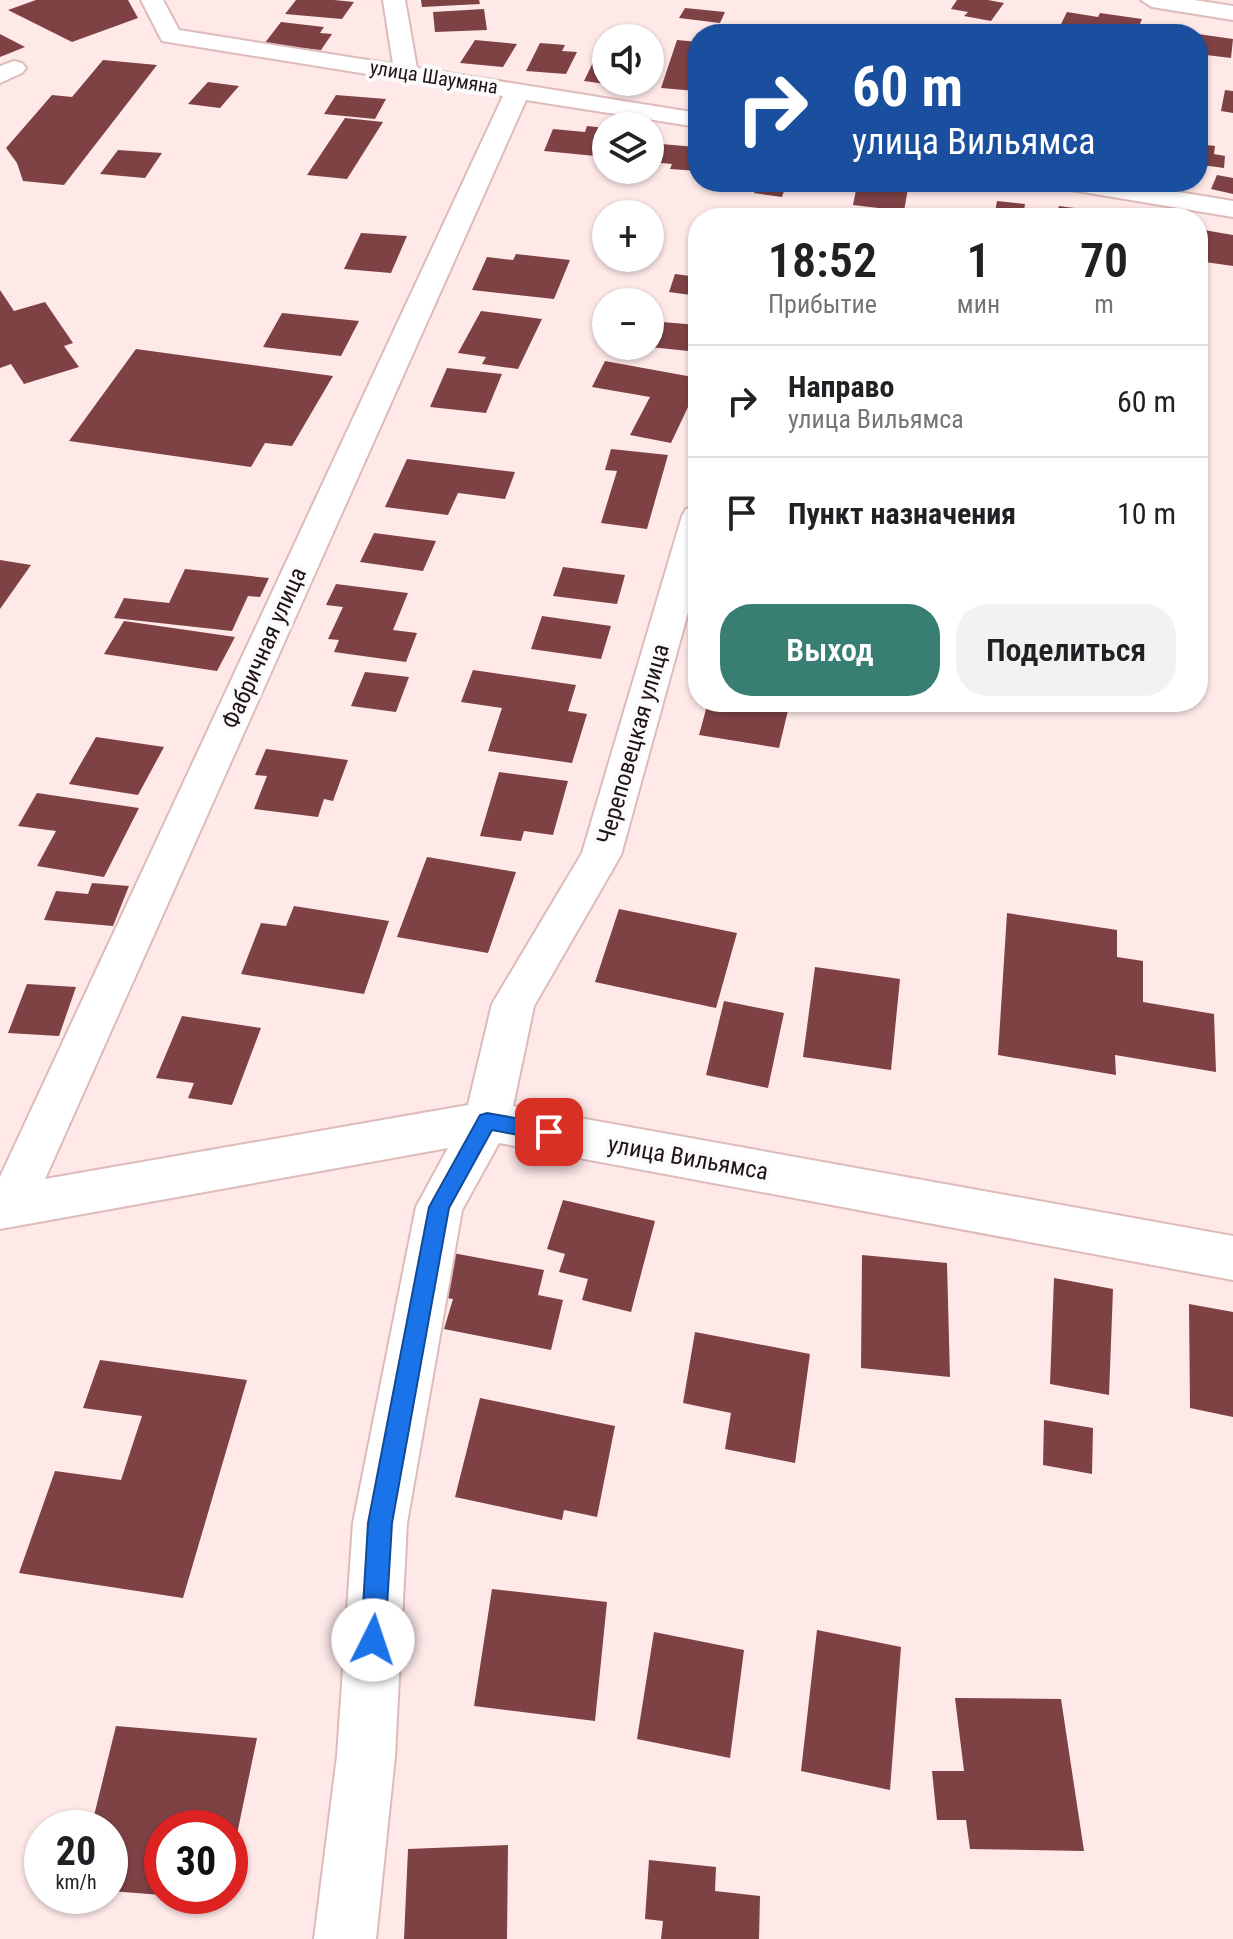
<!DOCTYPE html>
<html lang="ru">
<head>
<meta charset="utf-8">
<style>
	:root { --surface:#fff; --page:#f2f2f2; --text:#202124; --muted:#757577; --line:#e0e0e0; --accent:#397e73 }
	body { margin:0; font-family:"Roboto Condensed",sans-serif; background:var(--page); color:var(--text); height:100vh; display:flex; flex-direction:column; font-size:30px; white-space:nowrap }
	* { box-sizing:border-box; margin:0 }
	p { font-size:26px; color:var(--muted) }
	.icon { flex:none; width:44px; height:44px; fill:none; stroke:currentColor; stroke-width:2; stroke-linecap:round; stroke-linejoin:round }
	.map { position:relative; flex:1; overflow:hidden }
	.sheet { position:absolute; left:688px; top:208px; width:520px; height:504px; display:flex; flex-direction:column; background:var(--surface); border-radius:32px; box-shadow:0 2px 6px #0004 }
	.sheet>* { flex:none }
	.top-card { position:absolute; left:688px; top:24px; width:520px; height:168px; border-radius:32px; box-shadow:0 2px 6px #0004; background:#1a4fa0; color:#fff; overflow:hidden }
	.controls { position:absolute; left:592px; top:24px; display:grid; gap:16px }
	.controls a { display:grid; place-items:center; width:72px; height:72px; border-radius:50%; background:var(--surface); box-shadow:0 2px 6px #0004; font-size:40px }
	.speed { position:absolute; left:24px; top:1810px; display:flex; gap:16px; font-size:40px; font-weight:700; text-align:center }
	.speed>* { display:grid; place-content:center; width:104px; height:104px; border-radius:50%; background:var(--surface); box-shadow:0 2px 6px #0004; line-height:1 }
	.speed small { font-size:20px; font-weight:400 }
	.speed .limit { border:12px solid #d22; background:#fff; color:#111 }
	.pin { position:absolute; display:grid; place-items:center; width:68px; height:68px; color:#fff; margin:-34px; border-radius:16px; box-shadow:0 4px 12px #0006 }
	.me { position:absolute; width:88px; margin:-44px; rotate:4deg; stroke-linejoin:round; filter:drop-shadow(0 0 6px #0008) }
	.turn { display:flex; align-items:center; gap:28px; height:168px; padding:0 32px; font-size:36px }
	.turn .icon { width:104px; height:104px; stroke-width:2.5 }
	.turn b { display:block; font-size:56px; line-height:68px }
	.eta { display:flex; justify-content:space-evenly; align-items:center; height:136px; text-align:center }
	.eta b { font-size:48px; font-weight:600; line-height:56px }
	.cta { display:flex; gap:16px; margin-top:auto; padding:16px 32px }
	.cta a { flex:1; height:92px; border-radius:32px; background:var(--accent); color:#fff; font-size:32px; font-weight:600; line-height:92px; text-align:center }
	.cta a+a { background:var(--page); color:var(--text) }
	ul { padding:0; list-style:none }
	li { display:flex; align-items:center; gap:24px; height:112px; padding:0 32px; border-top:2px solid var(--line) }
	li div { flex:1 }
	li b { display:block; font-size:30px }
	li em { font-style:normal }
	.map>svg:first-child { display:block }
	.building { fill:#7e4245 }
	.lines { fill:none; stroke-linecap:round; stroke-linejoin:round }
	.street-casing { stroke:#debbbb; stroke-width:4 }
	.street { fill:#fff; fill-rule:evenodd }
	.route { fill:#1a73e8; stroke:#114b97; stroke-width:2 }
	.labels { text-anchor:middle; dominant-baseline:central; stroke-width:8; stroke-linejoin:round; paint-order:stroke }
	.far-street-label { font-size:20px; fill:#201314; stroke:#fbfbfb }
	.street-label { font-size:24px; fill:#201314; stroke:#fbfbfb }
</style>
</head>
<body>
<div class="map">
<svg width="1233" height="1939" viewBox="0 0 1233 1939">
	<rect width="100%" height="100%" fill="#fee8e8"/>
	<!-- building -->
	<path class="building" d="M36,0h92l10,18 -66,24 -64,-32z
		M296,0h38l20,2 -12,17 -57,-5z
		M421,0h58l1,4 -58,3z
		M957,0h31l16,3 -13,18 -27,-5 4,-4 -17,-3z
		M685,8l40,4 -5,11 -41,-5z
		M484,9l3,21 -52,2 -2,-20z
		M1067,12l31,5 2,-4 42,6 -6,15h-80z
		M281,22l43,5 -4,6 12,1 -11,16 -57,-6z
		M0,34l25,13 -25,10z
		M1198,34l35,5 -2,19 -33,-4z
		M475,40l42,4 -14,23 -43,-4z
		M677,40l21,2 -2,49 -35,-3z
		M540,43l25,2 -3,6 15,1 -11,22 -40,-3z
		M599,50l7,1v33l-22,-3z
		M103,60l54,5 -93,120 -41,-4 -6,-18 -11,-15 46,-53 20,2z
		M208,82l31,4 -19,22 -32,-4z
		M1225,90l8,1v22l-12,-2z
		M336,95l50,4 -11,20 -51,-5z
		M345,118l38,4 -36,57 -40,-4z
		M587,126l19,2v29l-62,-6 9,-22 32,3z
		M650,143l46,4 2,24 -28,-2 2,-5 -22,-2z
		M1198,144l17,2 -1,8 11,2 -1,12 -22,-3 -1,13h-3z
		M118,150l44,3 -17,25 -45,-4z
		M1217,175l16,3v16l-22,-5z
		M758,182h29l-5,15 -28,-4z
		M795,182h35l-2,7 -35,-3z
		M870,182l39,1 -5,28 -51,-6 3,-15 13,1z
		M997,201l28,3 -2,14h-29z
		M1059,206l46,6 -1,6h-48z
		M1198,229l35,6v31l-35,-5z
		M361,233l46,3 -16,37 -47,-4z
		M516,254l54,6 -16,39 -82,-9 15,-33 26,3z
		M675,274l23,3v19l-29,-4z
		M0,290l14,21 31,-9 28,41 -9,3 15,21 -55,17 -13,-20 -11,4z
		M481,311l61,8 -24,50 -36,-5 4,-7 -28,-4z
		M282,313l77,8 -18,35 -78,-9z
		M650,321l48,4v27l-48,-5z
		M136,349l197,27 -41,70 -27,-3 -14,24 -182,-26z
		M605,361l93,17v21l-5,9 -5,-1 -17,36 -41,-8 20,-38 -58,-10z
		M447,368l55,6 -16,39 -56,-6z
		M611,449l57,6 -21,74 -46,-6 16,-52 -12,-1z
		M407,459l108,13 -10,27 -47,-6 -10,22 -63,-8z
		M374,533l62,8 -13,30 -63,-9z
		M0,560l31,5 -31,44z
		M563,567l62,8 -8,29 -64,-8z
		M185,569l84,9 -9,19 -12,-1 -16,35 -118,-13 10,-20 45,5z
		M336,584l72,9 -15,37 24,3 -11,29 -72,-10 5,-12 -11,-1 15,-32 -17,-2z
		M542,616l69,10 -10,33 -70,-10z
		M124,621l111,16 -18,34 -113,-17z
		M473,670l103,15 -8,26 19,3 -15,49 -84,-12 14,-43 -41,-6z
		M365,672l44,5 -13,35 -45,-6z
		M708,702h82l-11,46 -80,-13z
		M921,702h50l-1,9z
		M96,737l68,10 -26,48 -69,-11z
		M266,749l82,11 -15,41 -9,-2 -6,18 -64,-8 13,-33 -12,-1z
		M499,772l69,9 -15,54 -29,-4 -3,10 -41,-5z
		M37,793l102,15 -35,69 -67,-11 19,-35 -38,-5z
		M427,857l89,15 -28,81 -91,-16z
		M92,883l37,3 -16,40 -69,-6 12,-29 32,3z
		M294,906l95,15 -25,73 -123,-20 20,-51 25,3z
		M619,909l118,24 -21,75 -121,-26z
		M1007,913l110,17v27l26,4v41l71,12 2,58 -101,-17 1,20 -118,-20z
		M815,967l85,12 -9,91 -88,-13z
		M27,984l49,3 -17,49 -51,-3z
		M724,1001l60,12 -16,75 -62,-13z
		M182,1016l79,12 -29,77 -44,-7 6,-15 -38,-5z
		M563,1200l92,21 -24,91 -49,-12 6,-21 -29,-7 6,-18 -18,-5z
		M453,1253l91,17 -6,25 25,5 -12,50 -107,-21 9,-30 -13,-2z
		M862,1255l85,8 3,114 -89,-9z
		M1054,1278l59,11 -4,106 -59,-11z
		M1189,1304l44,8v105l-43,-9z
		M695,1332l115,22 -15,109 -70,-14 6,-36 -48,-10z
		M100,1360l147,20 -64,218 -164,-25 36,-102 66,9 21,-64 -59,-8z
		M480,1398l135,28 -18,91 -33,-7 -2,10 -107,-23z
		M1044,1420l49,8 -1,46 -49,-9z
		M492,1589l115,13 -12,119 -121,-15z
		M817,1630l84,17 -11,143 -89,-19z
		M654,1632l90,18 -14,108 -93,-19z
		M955,1698l106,1 23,152 -114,-2 -4,-29h-29l-5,-49h32z
		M116,1726l141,12 -26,125 -1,-35h-68v67l-52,-4v-63h-19z
		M508,1845l-1,94h-103l4,-90z
		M649,1860l67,7 -1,24 45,5 -1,43h-98l2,-18 -18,-2z"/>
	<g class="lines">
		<defs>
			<path id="street" d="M141,0h22l16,30 214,34 -10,-64h22l12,68 281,45v14l-172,-27 -481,1079 423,-74 24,-101 90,-151 100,-337 4,-7 12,-3v70l-77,279 -87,151 -21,100 720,130v44l-734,-137 -37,67 -55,313 -12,233 -19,183h-62l23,-183 16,-233 63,-316 32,-59 -448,81v-52l503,-1081 -341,-55z
				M1141,0h53l39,6v14l-81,-13z
				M14,61l8,2 4,5 -4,5 -22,10v-17z
				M1058,182h60l115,19v16l-162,-27 -9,-2z"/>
		</defs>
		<!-- street casing -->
		<use href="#street" class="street-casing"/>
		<!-- street -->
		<use href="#street" class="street"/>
	</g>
	<!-- route -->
	<path class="route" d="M487,1113l62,11 7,2 3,6 -3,6 -7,3 -57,-11 -43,78 -57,315 -7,117 -3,8 -9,4 -9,-4 -3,-8 7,-117 61,-316 51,-92z"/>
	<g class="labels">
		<!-- far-street labels -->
		<g class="far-street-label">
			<text transform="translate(434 77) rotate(9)">улица Шаумяна</text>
		</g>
		<!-- street labels -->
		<g class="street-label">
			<text transform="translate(264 648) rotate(-66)">Фабричная улица</text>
			<text transform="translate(633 744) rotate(-74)">Череповецкая улица</text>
			<text transform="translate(688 1158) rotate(10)">улица Вильямса</text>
		</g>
	</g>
</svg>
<div class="controls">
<a><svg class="icon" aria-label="sound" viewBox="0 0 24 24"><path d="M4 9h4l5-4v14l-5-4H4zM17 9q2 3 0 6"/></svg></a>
<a><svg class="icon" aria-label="layers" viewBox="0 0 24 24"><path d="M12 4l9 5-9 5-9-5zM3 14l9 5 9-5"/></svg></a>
<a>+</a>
<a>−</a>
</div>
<div class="speed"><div>20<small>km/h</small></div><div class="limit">30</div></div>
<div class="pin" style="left:549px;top:1132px;background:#d93025"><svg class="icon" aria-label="arrive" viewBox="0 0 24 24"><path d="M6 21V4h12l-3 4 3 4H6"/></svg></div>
<svg class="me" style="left:373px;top:1640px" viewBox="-20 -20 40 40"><circle r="19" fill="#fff"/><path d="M0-13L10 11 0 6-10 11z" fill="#1a73e8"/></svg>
<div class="top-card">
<div class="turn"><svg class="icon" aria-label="right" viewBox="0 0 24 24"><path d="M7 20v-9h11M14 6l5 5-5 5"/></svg><div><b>60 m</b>улица Вильямса</div></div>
</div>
<section class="sheet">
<div class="eta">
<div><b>18:52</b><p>Прибытие</p></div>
<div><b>1</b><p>мин</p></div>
<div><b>70</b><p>m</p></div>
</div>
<ul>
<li><svg class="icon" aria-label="right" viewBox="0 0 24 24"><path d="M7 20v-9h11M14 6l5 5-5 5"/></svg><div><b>Направо</b><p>улица Вильямса</p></div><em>60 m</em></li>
<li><svg class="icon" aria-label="arrive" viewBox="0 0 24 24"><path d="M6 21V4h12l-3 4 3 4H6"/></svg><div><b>Пункт назначения</b></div><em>10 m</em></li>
</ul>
<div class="cta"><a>Выход</a><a>Поделиться</a></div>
</section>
</div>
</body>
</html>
